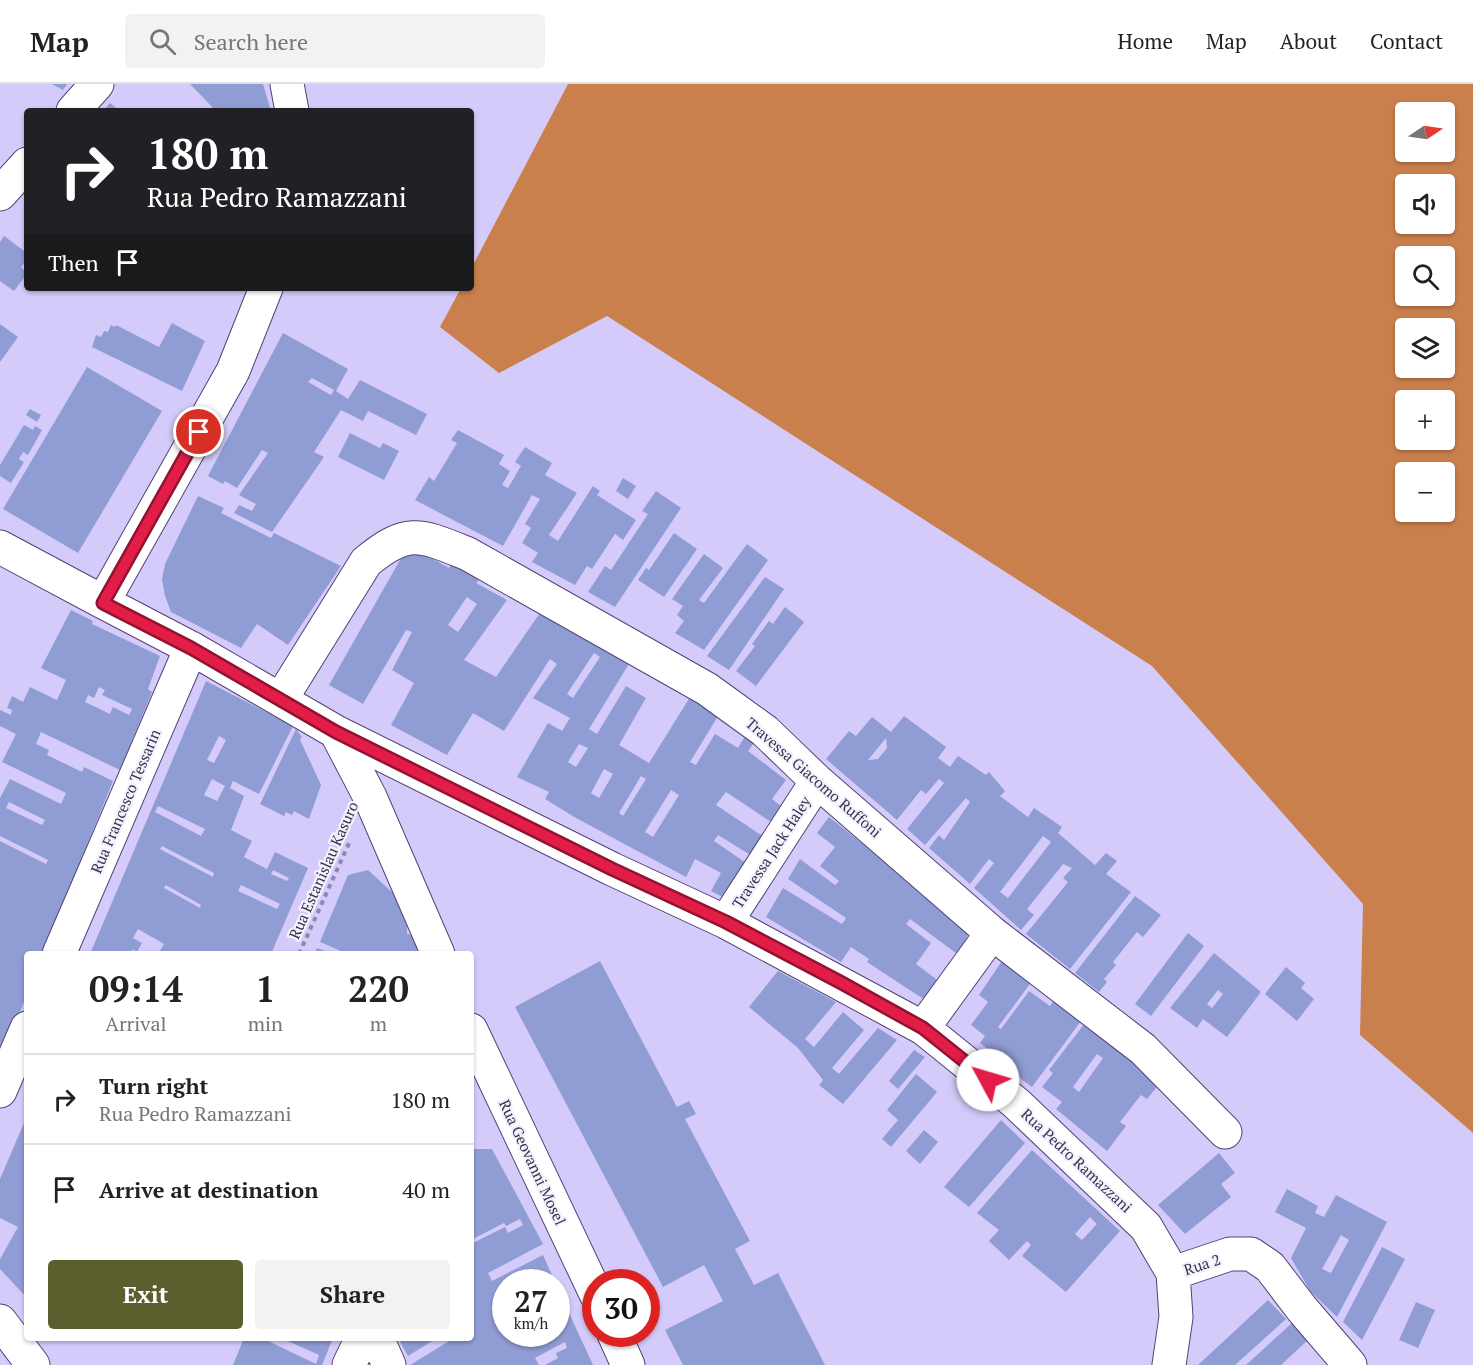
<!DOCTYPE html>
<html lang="en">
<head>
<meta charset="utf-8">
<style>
	:root { --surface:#fff; --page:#f2f2f2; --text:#222; --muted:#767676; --line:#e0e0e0; --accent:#5a5f2d }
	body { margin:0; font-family:"PT Serif",serif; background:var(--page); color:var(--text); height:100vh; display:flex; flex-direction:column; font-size:22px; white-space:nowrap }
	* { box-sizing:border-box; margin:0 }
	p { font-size:20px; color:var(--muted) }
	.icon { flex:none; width:33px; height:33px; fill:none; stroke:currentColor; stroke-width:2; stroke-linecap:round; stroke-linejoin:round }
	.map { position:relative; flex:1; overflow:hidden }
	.side { position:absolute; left:24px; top:867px; width:450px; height:390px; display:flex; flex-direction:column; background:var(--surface); border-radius:6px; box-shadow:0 2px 4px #0004 }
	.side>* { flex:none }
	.top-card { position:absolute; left:24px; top:24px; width:450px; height:183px; border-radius:6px; box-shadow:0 2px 4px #0004; background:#202124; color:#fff; overflow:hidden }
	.needle { width:39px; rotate:77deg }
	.fabs { position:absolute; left:1395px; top:18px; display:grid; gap:12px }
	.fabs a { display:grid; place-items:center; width:60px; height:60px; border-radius:6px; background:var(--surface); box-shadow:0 2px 4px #0004; font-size:30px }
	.speed { position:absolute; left:492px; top:1185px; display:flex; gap:12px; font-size:30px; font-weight:700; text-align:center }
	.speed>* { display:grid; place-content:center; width:78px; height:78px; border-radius:50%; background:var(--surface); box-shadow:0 2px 4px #0004; line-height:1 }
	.speed small { font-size:15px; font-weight:400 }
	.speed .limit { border:9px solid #d22; background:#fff; color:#111 }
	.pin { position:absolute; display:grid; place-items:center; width:51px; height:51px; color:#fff; margin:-26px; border:3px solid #fff; border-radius:50%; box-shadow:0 2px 6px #0007 }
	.me { position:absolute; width:66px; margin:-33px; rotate:309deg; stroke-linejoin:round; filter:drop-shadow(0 0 4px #0008) }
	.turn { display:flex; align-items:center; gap:21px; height:126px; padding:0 24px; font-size:27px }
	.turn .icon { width:78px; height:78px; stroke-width:2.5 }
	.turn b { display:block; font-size:42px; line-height:51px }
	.then { display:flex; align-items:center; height:57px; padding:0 24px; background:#0003; gap:12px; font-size:22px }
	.eta { display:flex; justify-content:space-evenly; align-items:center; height:102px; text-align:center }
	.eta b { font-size:36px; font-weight:700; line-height:42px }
	.action { display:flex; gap:12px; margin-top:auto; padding:12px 24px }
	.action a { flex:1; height:69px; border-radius:6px; background:var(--accent); color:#fff; font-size:24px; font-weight:700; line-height:69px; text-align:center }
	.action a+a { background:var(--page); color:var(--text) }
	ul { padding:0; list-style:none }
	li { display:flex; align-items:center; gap:18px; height:90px; padding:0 24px; border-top:2px solid var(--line) }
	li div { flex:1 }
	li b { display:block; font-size:22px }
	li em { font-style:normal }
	header { display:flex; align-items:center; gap:36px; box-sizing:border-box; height:84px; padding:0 30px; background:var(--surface); border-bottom:2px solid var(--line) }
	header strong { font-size:28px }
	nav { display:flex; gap:33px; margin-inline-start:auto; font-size:21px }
	.search { width:420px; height:54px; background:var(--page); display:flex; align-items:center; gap:15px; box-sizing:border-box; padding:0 21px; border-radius:6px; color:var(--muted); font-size:22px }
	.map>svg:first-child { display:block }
	.forest { fill:#ca804c; fill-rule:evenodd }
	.building { fill:#909cd4; fill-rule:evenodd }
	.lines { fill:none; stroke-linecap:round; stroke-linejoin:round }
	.minor-casing { stroke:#504375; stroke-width:35 }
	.path { stroke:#8f87ac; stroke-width:4; stroke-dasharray:4.5 4.5; stroke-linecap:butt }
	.minor { stroke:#fff; stroke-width:33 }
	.route-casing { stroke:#92132f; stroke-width:15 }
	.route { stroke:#e11d48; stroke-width:10 }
	.labels { text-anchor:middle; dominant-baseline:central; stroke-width:4.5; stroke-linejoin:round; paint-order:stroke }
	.street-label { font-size:15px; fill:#38334a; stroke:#f4f2fe }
</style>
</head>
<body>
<header>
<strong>Map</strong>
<div class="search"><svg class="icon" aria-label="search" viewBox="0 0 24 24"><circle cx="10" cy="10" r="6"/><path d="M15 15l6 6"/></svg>Search here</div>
<nav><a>Home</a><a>Map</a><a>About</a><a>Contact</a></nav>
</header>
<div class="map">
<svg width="1473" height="1281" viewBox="0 0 1473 1281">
	<rect width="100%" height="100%" fill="#d5cbfb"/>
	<!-- forest -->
	<path class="forest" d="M568,0h905v1049l-113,-98 3,-131 -211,-238 -545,-350 -108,57 -59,-46 21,-39h10v-19zM1406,28h38v40h-38zM1444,100v40h-38v-40zM1444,172v40h-38v-40zM1406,244h38v40h-38zM1444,316v40h-38v-40zM1444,388v40h-38v-40z"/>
	<!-- building -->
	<path class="building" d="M52,0h15l-4,6z
		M190,0h73l8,27h-55z
		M110,19l10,8h-17z
		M4,152l23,17v6l-6,8 6,7 -13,17 -14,-10v-39z
		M172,239l33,18 -23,50 -90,-44 4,-12 5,2 3,-6 4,1 3,-7 4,2 1,-2 43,22z
		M0,240l18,13 -18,25z
		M283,249l65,36 -12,22 12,8 12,-19 67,34 -11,21 -48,-24 -5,10 -22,-11 -27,42 10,5 -52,75 -38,-19 5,-8 13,6 4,-7 -17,-9 29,-42 -6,-3 -25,38 -12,-7 -2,3 -15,-8zM312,294l22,12 -3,5 -23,-13z
		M87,283l75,44 -84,142 -75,-44z
		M30,325l11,6 -4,7 -11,-7z
		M24,341l9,5 2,-4 7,4 -14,25 -5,-3 -4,7 5,3 -13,21 -11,-7v-11z
		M458,346l46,25 -5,9 11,7 -8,14 6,3 13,-22 -6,-4 10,-15 27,16 -7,12 32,18 -28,42 9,6 35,-55 7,5 -3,4 39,25 -13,20 -8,-6 -23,35 -5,-3 -12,19 -43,-23 6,-9 -16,-10 9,-15 -6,-4 15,-25 -8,-4 -29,51 -88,-46 14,-23 5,4 23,-38 -6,-3z
		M350,349l30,15 3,-5 16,8 -15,29 -46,-23z
		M623,394l13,8 -8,13 -12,-8z
		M656,407l25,17 -66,99 -27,-15 17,-26 6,4 37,-56 -6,-3z
		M198,412l26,12 -3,5 50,25 3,-5 67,33 -53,79 -31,-21 -16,24 -70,-36 -6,-16 -3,-17 3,-15z
		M674,449l23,16 -33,48 -26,-17 8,-12 3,2z
		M747,460l21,16 -64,90 -29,-17 9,-12 -7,-6 6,-9 -11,-7 32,-45 19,14 -24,32 5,3z
		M412,466h5l32,18 3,-6 27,18 -3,3 31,17 -43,60 32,17 46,-67 90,49 -43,70 8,5 29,-48 20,12 -27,47 30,18 43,-69 28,19 -30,49 6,3 19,-31 23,14 7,-12 9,7 -6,8 38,29 -14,19 18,14 -10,15 -54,-36 -10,13 54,36 -13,18 -39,-24 -4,6 38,26 -24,33 -17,-9 10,-18 -26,-14 -9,18 -110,-59 -31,-19 4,-7 -32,-15 31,-54 14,8 8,-13 -37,-20 24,-34 -7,-5 -46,72 -31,-18 -26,42 -56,-30 23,-42 -22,-13 20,-38 -6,-2 -43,74 -34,-19 71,-125zM467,513l10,7 -19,28 -10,-7zM594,569l6,4 -27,41 -6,-4zM579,660l9,4 -12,19 -8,-5zM604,685l9,5 -14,24 -8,-5zM641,692l5,3 -23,37 -4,-3zM671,706l8,5 -26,42 -8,-5z
		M765,493l19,12 -55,81 -22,-14z
		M785,523l19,15 -48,64 -20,-15 19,-25 -3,-2 17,-23 4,3z
		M71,526l22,11 -1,3 68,32 -12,33 4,3 -32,78 -79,-38 -5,12 13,6 -2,5 35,17 2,-5 29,14 -70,173h-16v41l-27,64v-218l46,23 2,-4 -48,-24v-38l10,-19 51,25 5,-11 -64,-31 14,-28 -16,-8v-16l11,5 1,-5 -5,-2 5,-12 11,6 7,-15 27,13 9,-20 -25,-12zM99,603l6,3 -3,5 30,14 -3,6 -16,-8 -3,7 -25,-12 3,-7 6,3zM9,718l36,18 -3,5 -36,-17z
		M206,597l87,45 -34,68 -26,-13 -3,7 14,8 -13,34 21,11 -8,16 23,12 8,-17 33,16 -37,86h-113l6,-10 -26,-15 -5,9 9,5 -5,9 -4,-3 -3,5h-40zM219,652l7,4 -12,23 -7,-3zM212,695l13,7 -8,15 -13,-6zM158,722l47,23 -4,7 -46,-24zM162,762l52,27 -1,4 -53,-28zM273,786l16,8 -2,3 -16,-7zM166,801l35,20 -1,3 -36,-20zM241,801l39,19 -3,5 -39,-18z
		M904,632l42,31 -8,11 12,9 8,-11 28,19 3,-3 16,19 -5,5 28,21 6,-9 28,19 -4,6 37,32 11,-12 11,8 -11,13 25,18 -61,77 -44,-35 42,-52 -5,-4 9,-10 -9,-4 -36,45 7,6 -13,15 -47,-42 20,-25 -5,-4 -19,25 -41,-36 10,-13 5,5 26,-38 -4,-4 -41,47 -18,-16 37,-46 -5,-4 -13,15 -5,-4 -24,30 -71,-61 23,-28 7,5 16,-19 19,15zM886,654l1,10 -9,11 -10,1zM1043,752l8,6 -43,56 -8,-6z
		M296,645l6,8 -2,3 21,45 -12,34 -15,-8 -2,4 -6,-3 -2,4 -24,-12z
		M829,733l141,112 -10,27 -50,-37 -4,5 25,19 -15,21 24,18 -15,18 -58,-38 2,-3 -18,-12 -10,15 -75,-45 17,-29 59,36 4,-6 -58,-39 12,-20 35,26 4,-4 -19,-15 15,-19 -18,-14z
		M368,786l39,36v28l9,1 1,12 10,-1 1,8h-80l-28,-12 28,-67z
		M1135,812l26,19 -18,22 -6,-5 -24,30 3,3 -12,14 3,3 -8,10 -24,-19z
		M1188,849l16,13 -53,70 -16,-12z
		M317,864l16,6h-18z
		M1214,869l47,39 -34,45 -24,-18 -6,9 -27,-20zM1218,906l5,4 -11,14 -5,-4z
		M1004,874l28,23 -34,46 3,2 28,-38 21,15 5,-7 26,22 -49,66 -27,-20 3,-3 -28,-21 5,-7 -14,-11 17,-23 -9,-7z
		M600,877l77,146 12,-6 7,13 -11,5 65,122 -15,8 19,36 24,-12 47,92h-142l-18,-35 58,-29 -19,-36 -41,22 -148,-280z
		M1286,883l19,16 -4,5 13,11 -17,22 -32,-27z
		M778,887l58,31 -31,37 9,8 29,-35 21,18 -32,38 7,6 39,-46 19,12 -54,64 -24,-19 4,-5 -25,-32 -49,-41z
		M1085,939l75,60 -13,16 -6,-4 -21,27 6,4 -19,25 -51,-42 6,-7 -20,-15 11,-14 -4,-3zM1097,970l6,4 -24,34 -6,-5z
		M914,966l11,7 -27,32 -9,-8z
		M916,990l21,18 -46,55 -9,-8 16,-19 -11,-10z
		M27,1032v182l-27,-29v-10l18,-32 -18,-9v-39z
		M1001,1036l24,23 -56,64 -25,-20z
		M924,1046l14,12 -18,22 -14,-13z
		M474,1065h18l51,95 -55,29 4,8 51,-26 12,27h-49v17l-9,4 4,8 5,-2v25h5l3,6 13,-6h29v-49l37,80h-48l13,-7 -2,-5 11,-5 -2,-6 -30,16 4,7h-129l44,-27h17v-94l34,-17 3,6 15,-8 -3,-6 -14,7 -2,-3 -33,17v-86z
		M1032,1066l88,81 -54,61 -44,-36 9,-11 -4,-4 -18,19 -20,-19 10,-11 -22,-17zM1090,1133l7,7 -15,16 -7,-6z
		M1219,1069l16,20 -14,11 10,13 -46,37 -27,-29z
		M1287,1105l31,17 -3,7 9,4 12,-22 51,27 -50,95 -27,-26 -19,-33 15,-30 -31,-16zM1341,1151l8,5 -18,33 -9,-4z
		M1382,1163l23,12 -43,81 -19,-18z
		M1268,1216l18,19 -51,46h-37z
		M1416,1218l19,8 -17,38 -19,-8z
		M1293,1238l15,18 -27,25h-35z
		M244,1254h18l54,26 3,-9 -38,-17h52l-11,27h-89z
		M398,1254h39l-29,18z"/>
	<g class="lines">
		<defs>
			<path id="minor" d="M287,0l5,27
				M73,27l24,-27
				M0,110l27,-30
				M266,204l-33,83 -130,231 88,46 145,84 276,137 114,53 197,106 93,75 130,124 27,46 3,44 -7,48
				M0,463l103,55
				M281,615l85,-137c42,-35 55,-27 102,-8l239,135 58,42 52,50 175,152 151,116 82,83
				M336,648l34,65 68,157
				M726,838l91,-141
				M59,870l132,-306
				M923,944l69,-95
				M471,946l125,264
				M0,1007l27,-63
				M1173,1189l57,-19h21l19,13 32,42 48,56
				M0,1237l33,44
				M614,1250l14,31
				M377,1254l12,27
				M349,1281l13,-27"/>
		</defs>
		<!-- minor casing -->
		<use href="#minor" class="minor-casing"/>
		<!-- path -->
		<path class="path" d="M299,870l51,-113"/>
		<!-- minor -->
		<use href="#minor" class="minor"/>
	</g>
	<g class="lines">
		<defs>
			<path id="route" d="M199,348l-96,171 88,45 145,84 276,137 114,53 114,60 83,46 65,52"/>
		</defs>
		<!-- route casing -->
		<use href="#route" class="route-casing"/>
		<!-- route -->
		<use href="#route" class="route"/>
	</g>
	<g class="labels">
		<!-- street labels -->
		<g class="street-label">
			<text transform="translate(814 693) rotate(41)">Travessa Giacomo Ruffoni</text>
			<text transform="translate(125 717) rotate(-67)">Rua Francesco Tessarin</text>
			<text transform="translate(771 768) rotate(-57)">Travessa Jack Haley</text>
			<text transform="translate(323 786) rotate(-66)">Rua Estanislau Kasuro</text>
			<text transform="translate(1077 1076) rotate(43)">Rua Pedro Ramazzani</text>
			<text transform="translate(533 1078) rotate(65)">Rua Geovanni Mosel</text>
			<text transform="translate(1202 1180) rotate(-18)">Rua 2</text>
		</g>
	</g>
</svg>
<div class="fabs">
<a><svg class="needle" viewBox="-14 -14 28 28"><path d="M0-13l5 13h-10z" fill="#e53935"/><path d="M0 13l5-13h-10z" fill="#767676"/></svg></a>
<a><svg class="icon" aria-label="sound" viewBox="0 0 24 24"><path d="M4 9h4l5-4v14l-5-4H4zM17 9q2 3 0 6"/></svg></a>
<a><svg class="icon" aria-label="search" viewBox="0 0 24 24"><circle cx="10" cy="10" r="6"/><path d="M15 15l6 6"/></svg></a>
<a><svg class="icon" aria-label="layers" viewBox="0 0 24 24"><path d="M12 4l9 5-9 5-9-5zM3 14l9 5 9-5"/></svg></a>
<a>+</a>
<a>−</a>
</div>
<div class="speed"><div>27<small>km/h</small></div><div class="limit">30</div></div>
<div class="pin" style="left:199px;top:348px;background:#d93025"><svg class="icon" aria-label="arrive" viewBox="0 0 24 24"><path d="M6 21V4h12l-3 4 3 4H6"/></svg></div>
<svg class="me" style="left:988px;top:996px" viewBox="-20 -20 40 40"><circle r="19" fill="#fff"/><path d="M0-13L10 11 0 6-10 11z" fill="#e11d48"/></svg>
<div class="top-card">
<div class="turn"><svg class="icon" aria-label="right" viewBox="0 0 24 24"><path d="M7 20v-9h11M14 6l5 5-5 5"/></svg><div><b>180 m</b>Rua Pedro Ramazzani</div></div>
<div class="then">Then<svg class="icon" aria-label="arrive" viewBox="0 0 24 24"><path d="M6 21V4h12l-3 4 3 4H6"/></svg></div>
</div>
<section class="side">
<div class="eta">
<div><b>09:14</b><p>Arrival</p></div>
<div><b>1</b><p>min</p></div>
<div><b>220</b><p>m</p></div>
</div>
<ul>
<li><svg class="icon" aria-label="right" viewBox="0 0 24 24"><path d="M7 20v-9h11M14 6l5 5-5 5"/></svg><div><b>Turn right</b><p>Rua Pedro Ramazzani</p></div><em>180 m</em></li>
<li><svg class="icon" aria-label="arrive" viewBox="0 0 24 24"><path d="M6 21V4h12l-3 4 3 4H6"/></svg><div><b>Arrive at destination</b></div><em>40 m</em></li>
</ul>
<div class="action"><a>Exit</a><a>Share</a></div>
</section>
</div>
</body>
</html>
